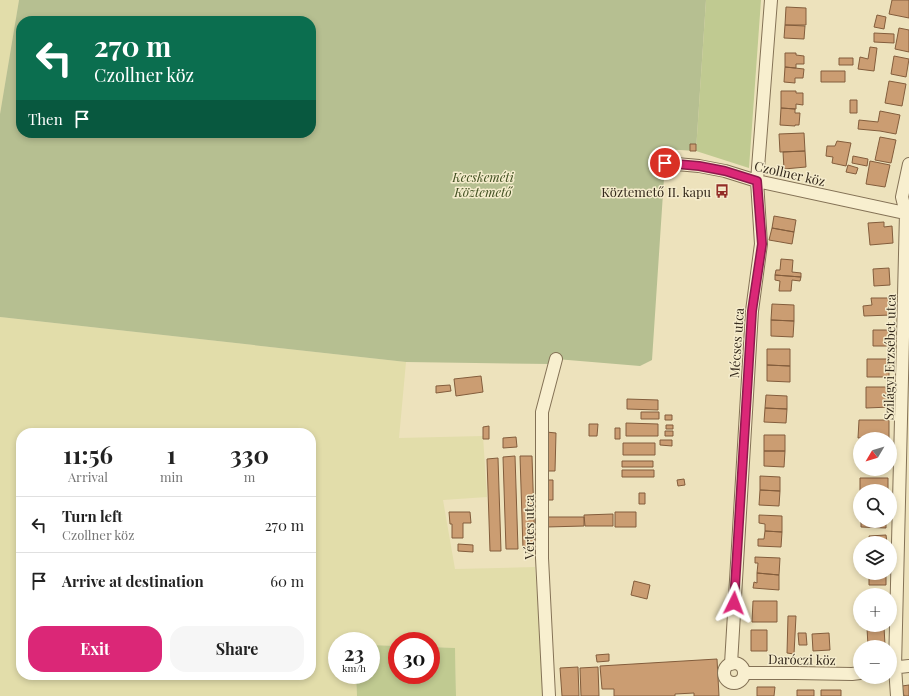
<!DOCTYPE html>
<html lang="en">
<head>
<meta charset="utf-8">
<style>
	:root { --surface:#fff; --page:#f6f6f6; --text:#222; --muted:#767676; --line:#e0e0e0; --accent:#db2777 }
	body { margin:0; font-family:"Playfair Display",serif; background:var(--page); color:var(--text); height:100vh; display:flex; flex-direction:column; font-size:15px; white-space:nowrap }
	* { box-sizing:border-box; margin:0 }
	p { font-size:13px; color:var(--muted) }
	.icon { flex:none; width:22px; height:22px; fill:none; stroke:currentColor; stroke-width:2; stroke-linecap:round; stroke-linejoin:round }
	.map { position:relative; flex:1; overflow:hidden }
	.side { position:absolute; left:16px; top:428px; width:300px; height:252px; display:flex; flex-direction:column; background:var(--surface); border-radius:16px; box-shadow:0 2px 6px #0003 }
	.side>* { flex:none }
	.banner { position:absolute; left:16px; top:16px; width:300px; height:122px; border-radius:16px; box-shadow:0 2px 6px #0003; background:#0b6e4f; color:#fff; overflow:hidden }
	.needle { width:26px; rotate:232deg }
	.buttons { position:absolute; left:853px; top:432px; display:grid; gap:8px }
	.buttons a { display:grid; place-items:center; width:44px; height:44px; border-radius:50%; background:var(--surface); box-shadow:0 2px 6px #0003; font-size:20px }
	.speed { position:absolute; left:328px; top:632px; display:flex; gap:8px; font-size:20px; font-weight:700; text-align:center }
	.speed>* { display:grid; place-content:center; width:52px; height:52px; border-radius:50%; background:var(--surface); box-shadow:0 2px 6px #0003; line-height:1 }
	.speed small { font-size:10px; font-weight:400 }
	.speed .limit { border:6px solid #d22; background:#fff; color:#111 }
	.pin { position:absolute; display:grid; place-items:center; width:34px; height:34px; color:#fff; margin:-17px; border:2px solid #fff; border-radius:50%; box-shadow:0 1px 4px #0007 }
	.me { position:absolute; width:44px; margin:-22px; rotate:3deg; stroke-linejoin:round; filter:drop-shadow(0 0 3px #0008) }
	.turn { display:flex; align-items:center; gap:14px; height:84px; padding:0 12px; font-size:18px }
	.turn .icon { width:52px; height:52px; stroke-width:2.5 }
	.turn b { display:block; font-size:28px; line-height:34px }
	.then { display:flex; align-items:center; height:38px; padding:0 12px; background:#0003; gap:8px; font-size:15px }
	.eta { display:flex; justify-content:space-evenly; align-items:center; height:68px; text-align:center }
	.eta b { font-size:24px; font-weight:700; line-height:28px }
	.primary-button { display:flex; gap:8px; margin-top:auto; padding:8px 12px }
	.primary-button a { flex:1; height:46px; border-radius:16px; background:var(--accent); color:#fff; font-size:16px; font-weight:700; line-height:46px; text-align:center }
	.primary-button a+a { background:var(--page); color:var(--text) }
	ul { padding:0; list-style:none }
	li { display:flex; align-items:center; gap:12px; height:56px; padding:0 12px; border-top:1px solid var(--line) }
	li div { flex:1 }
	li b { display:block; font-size:15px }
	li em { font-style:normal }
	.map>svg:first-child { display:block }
	.farmland { fill:#e2ddaa; fill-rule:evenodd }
	.green { fill:#c0ca91 }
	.cemetery { fill:#b6bf91; fill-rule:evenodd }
	.building { fill:#cb9d72; stroke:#835d3c }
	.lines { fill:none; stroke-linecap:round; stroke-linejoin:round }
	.minor-casing { stroke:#847256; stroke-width:14 }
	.minor { stroke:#f8efcf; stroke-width:12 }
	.route-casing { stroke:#8e194d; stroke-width:10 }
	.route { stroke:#db2777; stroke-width:7 }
	.labels { text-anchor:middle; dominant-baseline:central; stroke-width:3; stroke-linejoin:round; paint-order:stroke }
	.street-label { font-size:13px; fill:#33281b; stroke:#f5eccc }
	.park-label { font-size:13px; font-style:italic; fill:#415021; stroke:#f5eccc }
	.poi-label { font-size:13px; fill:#33281b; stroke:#f5eccc; text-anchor:end }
</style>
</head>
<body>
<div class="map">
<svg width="909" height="696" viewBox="0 0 909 696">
	<rect width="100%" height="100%" fill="#ede2bc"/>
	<!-- farmland -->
	<path class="farmland" d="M0,0h19l-19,114z
		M0,317l406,45 -7,76 84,-2 4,61 -44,3 12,69 80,-2 9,129h-88l-1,-48 -24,-1v-6h-34v5l-26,-1v-4h-34v34h19l1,21h-357zM21,433h290v242h-290z"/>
	<!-- green -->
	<path class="green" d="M706,0h55l-12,168 -53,-17z
		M371,645l26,1v29h34v-28l24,1 1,48h-99l-1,-21h15z"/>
	<!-- cemetery -->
	<path class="cemetery" d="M19,0h687l-10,151 -32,-2 1,14 -13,197 -12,6 -84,-7 -6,5 -144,-2 -406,-45v-203zM21,21h290v112h-290z"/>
	<!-- building -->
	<path class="building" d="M892,0h17v18l-20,-4z
		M786,7l20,1v17h-21z
		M877,15l9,2 -2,12 -10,-2z
		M785,25l20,1 -1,13 -20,-1z
		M899,28l10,2v22l-14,-3z
		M874,33l20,1v9l-20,-1z
		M870,47l7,1 -3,23 -16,-2 2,-12 8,2z
		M785,53h11v2l8,1v8h-8v4l-11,-1z
		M894,56l15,3 -3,18 -15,-3z
		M839,58h14v7h-14z
		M785,67l19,2 -1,9h-8v5l-11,-1z
		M821,71h24v11h-24z
		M889,81l17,3 -4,22 -17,-3z
		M781,91h15v2h7v12l-7,-1v5l-15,-1z
		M850,100h7v13h-7z
		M781,108l14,1v4h5l-1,12h-4v1l-15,-1z
		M880,111l20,4 -4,19 -16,-3 -22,-2 1,-9 19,2z
		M804,133l1,18 -25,1 -1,-18z
		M880,137l16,3 -5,23 -16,-3z
		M837,141l14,2 -5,23 -14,-3 1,-6 -7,-1 1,-10h8z
		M690,144h6v7h-6z
		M805,151l1,16 -22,2 -1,-17z
		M853,156l15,3 -1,7 -15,-3z
		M870,161l20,4 -5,22 -19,-3z
		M848,165l10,3 -2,6 -10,-2z
		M774,216l22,4 -2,12 -22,-4z
		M884,222v5l8,-1 1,17 -23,2 -2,-22z
		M772,228l22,4 -2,12 -23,-4z
		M781,259l12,1 -1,12 9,1v4l-26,-2 1,-5h4z
		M889,268l1,17 -16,1 -1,-17z
		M775,275l26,2 -1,4 -8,-1 -1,11h-12l1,-10 -5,-1z
		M871,298h19l1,17 -27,1 -1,-10 9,-1z
		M772,304l22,1v16l-23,-1z
		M771,320l23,1 -1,16 -22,-1z
		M873,330h16v16h-16z
		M767,349h23v17l-23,-1z
		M867,359h22v18h-22z
		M767,365l23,1v16l-23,-1z
		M481,376l2,16 -27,4 -2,-17z
		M450,385l1,6 -15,2v-7z
		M866,387h25v20l-25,1z
		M766,395l21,1v13l-22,-1z
		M627,399l31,1v10l-31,-1z
		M765,408l22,1 -1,14 -22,-1z
		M641,412h18v7h-18z
		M665,415h7v5h-7z
		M859,420h30v18h-31z
		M626,423l32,1v12h-32z
		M589,424h9l-1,12h-8z
		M666,425h7v4h-7z
		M489,426v13h-6v-12z
		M615,428h5v11h-5z
		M665,431h8v5h-8z
		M546,432l10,1 -1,38h-10z
		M764,435h21v16h-21z
		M516,437l1,10 -14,1v-10z
		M660,440h12v6l-12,-1z
		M623,443h32v12h-32z
		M764,451h21l-1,16 -20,-1z
		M515,456l3,93h-12l-3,-92z
		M520,456h12l3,92 -12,1z
		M498,458l3,93h-11l-3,-92z
		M622,461h31v6h-31z
		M622,470h32v7h-32z
		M760,476l20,1v14l-20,-1z
		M860,478h28v13h-28v8z
		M684,479l1,6 -7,1 -1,-6z
		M546,480h7v20h-7z
		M760,490l20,1 -1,15 -20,-1z
		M639,493h6v11h-6z
		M449,512h21l1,11h-8v15h-11v-14h-2z
		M615,512h21v15h-21z
		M613,514v12h-28l-1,-11z
		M759,515l23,1v16l-17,-1v-7l-6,-1z
		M546,517h38v9l-38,1z
		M861,521h25v7l-25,-1z
		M765,531l17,1 -1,15 -23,-1v-7h6z
		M886,535l1,8h-17l-1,-7z
		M458,544l15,1v7l-15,-1z
		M755,557l25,1 -1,17 -22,-2 1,-10h-3z
		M757,573l22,2v15l-26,-2 1,-6 3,1z
		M869,573h17v12h-17z
		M634,581l16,4 -3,14 -16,-4z
		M753,601h24v21h-25z
		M788,616h8l-2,38 -7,-1z
		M884,627l1,18 -17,1 -1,-18z
		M751,630h16v21h-16z
		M798,633h8l1,12h-8z
		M829,633l1,17 -17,1 -1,-17z
		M393,651l4,1v10l-4,-1z
		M609,654v7l-12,1 -1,-7z
		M717,659l2,37h-25v-3l-19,1v2h-61v-7h-12l-2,-23z
		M578,667l1,29h-17l-2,-28z
		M598,667l1,29h-18l-1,-28z
		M909,685v11h-5l-2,-10z
		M757,687h18l-1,9h-17z
		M797,690h17v6h-17z
		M821,690h20v6h-20z"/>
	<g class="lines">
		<defs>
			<path id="minor" d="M665,163l34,3 26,5 32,10 152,33
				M724 673a10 10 0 1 1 20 0a10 10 0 1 1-20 0Z
				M731,664l21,-353 9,-67 -4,-63 14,-181
				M890,668l19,-2
				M744,673h51l57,1 8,-1
				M549,696l-7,-138v-146l14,-53
				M897,696l-2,-29 11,-454 -4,-16 7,-33"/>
		</defs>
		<!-- minor casing -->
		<use href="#minor" class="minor-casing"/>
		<!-- minor -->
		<use href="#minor" class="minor"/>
	</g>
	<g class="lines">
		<defs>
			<path id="route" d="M665,163l34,3 26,5 32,10 5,63 -10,67 -18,292"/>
		</defs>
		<!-- route casing -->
		<use href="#route" class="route-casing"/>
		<!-- route -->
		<use href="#route" class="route"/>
	</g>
	<!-- icons -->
	<defs>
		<symbol id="bus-bare" viewBox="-9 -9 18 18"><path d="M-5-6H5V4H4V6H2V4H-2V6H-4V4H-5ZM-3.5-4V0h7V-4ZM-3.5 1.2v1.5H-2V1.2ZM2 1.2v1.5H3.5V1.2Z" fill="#932d27" stroke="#f5eccc" stroke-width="2.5" paint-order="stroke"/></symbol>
	</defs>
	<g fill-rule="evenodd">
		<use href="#bus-bare" x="712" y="181" width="20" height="20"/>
	</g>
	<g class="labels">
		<!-- street labels -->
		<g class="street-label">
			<text transform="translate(790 173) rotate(13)">Czollner köz</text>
			<text transform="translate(736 343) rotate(-86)">Mécses utca</text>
			<text transform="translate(889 357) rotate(-89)">Szilágyi Erzsébet utca</text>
			<text transform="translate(528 527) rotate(-90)">Vértes utca</text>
			<text transform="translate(802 659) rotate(1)">Daróczi köz</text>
		</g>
		<!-- park labels -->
		<g class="park-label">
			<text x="483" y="176">Kecskeméti<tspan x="483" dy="15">Köztemető</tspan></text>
		</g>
		<!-- poi labels -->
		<g class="poi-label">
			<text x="711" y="191">Köztemető II. kapu</text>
		</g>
	</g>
</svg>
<div class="buttons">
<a><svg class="needle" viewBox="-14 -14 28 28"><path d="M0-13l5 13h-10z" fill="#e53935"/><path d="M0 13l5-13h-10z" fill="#767676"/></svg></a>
<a><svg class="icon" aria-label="search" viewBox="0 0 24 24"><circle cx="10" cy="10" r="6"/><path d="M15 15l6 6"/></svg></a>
<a><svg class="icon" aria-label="layers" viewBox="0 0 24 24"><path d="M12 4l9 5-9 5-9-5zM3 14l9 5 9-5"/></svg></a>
<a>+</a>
<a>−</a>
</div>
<div class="speed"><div>23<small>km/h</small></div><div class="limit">30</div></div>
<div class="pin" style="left:665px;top:163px;background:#d93025"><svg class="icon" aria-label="arrive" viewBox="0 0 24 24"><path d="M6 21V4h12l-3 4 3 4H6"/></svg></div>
<svg class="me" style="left:734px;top:603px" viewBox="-20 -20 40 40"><path d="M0-17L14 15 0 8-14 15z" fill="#db2777" stroke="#fff" stroke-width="4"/></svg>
<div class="banner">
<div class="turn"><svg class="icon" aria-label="left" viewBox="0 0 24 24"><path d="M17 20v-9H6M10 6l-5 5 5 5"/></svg><div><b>270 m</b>Czollner köz</div></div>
<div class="then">Then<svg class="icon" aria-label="arrive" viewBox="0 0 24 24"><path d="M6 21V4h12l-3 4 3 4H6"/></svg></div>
</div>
<section class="side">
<div class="eta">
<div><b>11:56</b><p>Arrival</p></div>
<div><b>1</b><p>min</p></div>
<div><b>330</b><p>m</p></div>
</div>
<ul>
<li><svg class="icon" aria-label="left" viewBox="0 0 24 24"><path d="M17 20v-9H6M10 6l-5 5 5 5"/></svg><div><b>Turn left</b><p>Czollner köz</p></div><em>270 m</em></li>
<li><svg class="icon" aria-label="arrive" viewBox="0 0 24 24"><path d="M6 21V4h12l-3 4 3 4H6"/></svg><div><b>Arrive at destination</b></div><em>60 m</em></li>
</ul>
<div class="primary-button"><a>Exit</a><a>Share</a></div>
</section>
</div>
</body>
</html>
